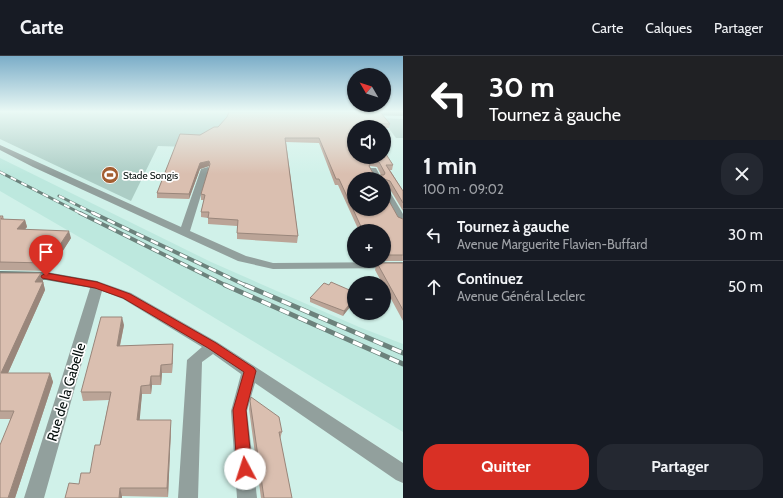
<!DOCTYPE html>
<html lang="fr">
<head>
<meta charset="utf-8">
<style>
	:root { --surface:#171b24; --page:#242831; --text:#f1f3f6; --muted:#9ea1a6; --line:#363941; --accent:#d93025 }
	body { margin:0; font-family:Cabin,sans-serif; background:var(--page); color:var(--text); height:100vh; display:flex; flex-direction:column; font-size:15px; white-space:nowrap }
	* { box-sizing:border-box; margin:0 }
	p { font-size:13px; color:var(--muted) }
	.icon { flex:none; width:22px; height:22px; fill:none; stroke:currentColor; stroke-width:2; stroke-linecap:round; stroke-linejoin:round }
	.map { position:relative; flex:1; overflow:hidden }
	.sheet { display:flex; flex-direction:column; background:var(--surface); width:380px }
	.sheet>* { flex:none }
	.banner { background:#202124; color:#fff; overflow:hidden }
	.needle { width:26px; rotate:309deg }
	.fabs { position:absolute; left:347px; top:12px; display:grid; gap:8px }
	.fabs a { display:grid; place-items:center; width:44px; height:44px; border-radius:50%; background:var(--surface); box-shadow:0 1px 3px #0004; font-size:20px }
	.pin { position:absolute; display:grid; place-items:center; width:34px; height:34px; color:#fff; margin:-41px -17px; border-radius:50% 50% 50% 0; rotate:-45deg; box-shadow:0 0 4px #0007 }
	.pin .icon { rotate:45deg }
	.me { position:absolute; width:44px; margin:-22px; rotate:355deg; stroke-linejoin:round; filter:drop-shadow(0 0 3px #0008) }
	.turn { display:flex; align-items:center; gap:14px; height:84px; padding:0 20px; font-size:18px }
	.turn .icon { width:52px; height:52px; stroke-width:2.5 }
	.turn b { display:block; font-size:28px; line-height:34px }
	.round { display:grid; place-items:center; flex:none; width:42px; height:42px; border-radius:16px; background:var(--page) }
	.overview { display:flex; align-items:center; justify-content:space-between; height:68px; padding:0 20px }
	h1 { font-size:24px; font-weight:700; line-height:30px }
	.action { display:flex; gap:8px; margin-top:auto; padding:8px 20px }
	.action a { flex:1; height:46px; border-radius:16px; background:var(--accent); color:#fff; font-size:16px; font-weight:700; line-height:46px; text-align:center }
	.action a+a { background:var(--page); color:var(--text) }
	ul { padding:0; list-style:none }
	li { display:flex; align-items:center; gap:12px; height:52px; padding:0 20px; border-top:1px solid var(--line) }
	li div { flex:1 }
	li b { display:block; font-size:15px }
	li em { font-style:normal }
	header { display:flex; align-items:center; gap:24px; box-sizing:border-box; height:56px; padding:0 20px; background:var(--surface); border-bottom:1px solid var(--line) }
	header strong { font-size:19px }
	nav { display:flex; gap:22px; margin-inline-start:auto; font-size:14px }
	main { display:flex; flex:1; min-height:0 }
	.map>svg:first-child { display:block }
	.built { fill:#bde8de }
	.green { fill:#accdc5 }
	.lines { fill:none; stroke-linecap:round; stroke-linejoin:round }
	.street { fill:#92a09d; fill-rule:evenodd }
	.secondary { fill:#697d78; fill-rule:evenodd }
	.rail-far2-casing { stroke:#6c827c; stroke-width:3 }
	.rail-far1-casing { stroke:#6c827c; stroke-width:4 }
	.rail-casing { stroke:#6c827c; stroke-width:5 }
	.rail-far2 { stroke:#fff; stroke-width:2; stroke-dasharray:6; stroke-linecap:butt }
	.rail-far1 { stroke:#fff; stroke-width:2.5; stroke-dasharray:8; stroke-linecap:butt }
	.rail { stroke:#fff; stroke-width:3.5; stroke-dasharray:10; stroke-linecap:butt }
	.wall { fill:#bba497; fill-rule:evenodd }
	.shaded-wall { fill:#99867b }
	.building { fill:#dabfb0; stroke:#99867b; fill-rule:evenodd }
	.route { fill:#d93025; stroke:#8d1f18 }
	.labels { text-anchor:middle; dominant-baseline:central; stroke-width:3.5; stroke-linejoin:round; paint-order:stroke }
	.far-poi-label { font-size:10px; fill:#040e0c; stroke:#fff; text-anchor:start }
	.near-street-label { font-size:14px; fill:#040e0c; stroke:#fff }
</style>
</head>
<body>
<header>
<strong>Carte</strong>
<nav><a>Carte</a><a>Calques</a><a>Partager</a></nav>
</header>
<main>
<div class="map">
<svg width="403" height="442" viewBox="0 0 403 442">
	<rect width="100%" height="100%" fill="#d0f1e9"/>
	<!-- built -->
	<path class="built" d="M0,102l211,104 148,65 44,17v88l-274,-166 -129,-75z"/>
	<!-- green -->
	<path class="green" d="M0,56h273l12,38 -127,-4 -27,55 -131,-62z
		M381,62l22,1v19h-7z"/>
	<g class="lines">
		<!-- street -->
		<path class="street" d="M329,56h74v4l-71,-2z
			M0,89l181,82 20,-58 7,-2 1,2 -19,62 56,25 27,7 130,-1v6l-130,1 -35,-8 -205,-94 -33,-17z
			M370,112h6l6,11h-8l-5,-9z
			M384,130l3,1 16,27v11l-5,-3 -14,-25z
			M97,225l34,12 86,49 186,121v20l-7,-3 -141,-97 -8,28 10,87h-20l-6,-87 10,-37 -28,-20 -11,8 -4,136h-20l9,-138 15,-13 -79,-48 -21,-8 -58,207h-20l67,-213z"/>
		<!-- secondary -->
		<path class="secondary" d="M0,215l46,1 51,9 6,4 -6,4 -51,-9 -46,-1z"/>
		<defs>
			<path id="rail-far2" d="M0,116l82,42
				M59,140l36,18"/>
			<path id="rail-far1" d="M80,157l147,73
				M93,157l154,73"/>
			<path id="rail" d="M225,229l178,79
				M245,229l158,68"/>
		</defs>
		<!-- rail-far2 casing -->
		<use href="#rail-far2" class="rail-far2-casing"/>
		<!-- rail-far1 casing -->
		<use href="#rail-far1" class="rail-far1-casing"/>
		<!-- rail casing -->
		<use href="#rail" class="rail-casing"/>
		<!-- rail-far2 -->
		<use href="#rail-far2" class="rail-far2"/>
		<!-- rail-far1 -->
		<use href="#rail-far1" class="rail-far1"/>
		<!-- rail -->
		<use href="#rail" class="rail"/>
	</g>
	<!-- wall -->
	<path class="wall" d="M227,61l163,7 -1,4h-5v-1h-30l39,38 -1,5h-2l13,21v20l-15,-25 -4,-1v7l14,25 5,2v42h-19v-30h-25l-21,-46h-3l-16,-42 -33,-1 12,94 -1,7 -60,-4v-13l-29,-2v-6l-7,-1v-5l3,-12h-3v-6l9,-26 -1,-2 -9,3 -11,30 -32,-1v-5l43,-58 18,-8zM370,110l7,1 4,8h-7l-4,-8z
		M0,160h3l1,3 21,1 2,7 -2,2 46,9 -21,33 -50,-1z
		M377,207h26v58l-19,-35v-3h-2l-7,-13z
		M0,217h41l4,17 -37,83h42l3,9 -38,116h-15l10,-79h-10z
		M329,229l25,7 -11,24 -33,-14v-4z
		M124,269l-4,21 53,-2v9l-1,20h-10l-1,12h-9l-1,9h-9l-3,26 32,8 -3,69 -46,-1 -43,-12 11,-11 10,-28 9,-45 -26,1 -2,-9z
		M250,345l32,31 -2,7 12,59h-31l-12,-89z"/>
	<!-- shaded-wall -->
	<path class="shaded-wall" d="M209,105v5l-9,3 -11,30v-5l11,-31z
		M25,164l2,7 -8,9 -2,-7z
		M69,175l2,7 -21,33 -2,-8z
		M41,217l4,17 -41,92 -3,-9 34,-91z
		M354,243v3l-11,14 1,-5z
		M122,261l2,8 -6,29 -1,-8z
		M173,288v9l-1,20v-9z
		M161,309l1,8 -1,12 -1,-9z
		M50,317l3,9 -38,116h-7z
		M151,320l1,9 -1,9 -1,-9z
		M141,330l1,8 -3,34 -2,-8z
		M171,364v8l-3,69 -1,-9z
		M120,432l2,8v2h-3z"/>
	<!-- building -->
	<path class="building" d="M229,56h129l23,1 9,11 -25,-1 3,4h-14v30h30v-6l9,14h-7l17,26v12l-13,-22 -6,-2v13l14,25 5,2v36h-19v-24h-21l-24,-52h-3l-17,-41h-34l13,98 -61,-3 1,-13 -30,-2 1,-6h-8l4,-17 -4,-1 9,-30 -1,-3 -9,2 -11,31 -32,-1 23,-59 20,1 14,-8h4l9,-10zM371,106h8l6,11 -1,2h-10l-5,-9zM354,123h30v30h-30z
		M0,160h3l-2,3 24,1 -8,9 52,2 -21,32 -48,-1z
		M377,207h26v47z
		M0,217h41l-6,9h8l-42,91h49l-42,125h-8v-53l14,-34h-14z
		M331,226l23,10v7l-10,12 -34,-13 14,-15 5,2z
		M101,261h21l-5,29 56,-2 -1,20 -11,1 -1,11h-9l-1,9 -9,1 -4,34h34l-4,68h-47l-1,10h-54l4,-15 10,1 2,-11h9l5,-28h5l11,-53h-30z
		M251,341l28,20 3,15h-3l13,66h-28l-14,-97z"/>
	<!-- sky -->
	<linearGradient id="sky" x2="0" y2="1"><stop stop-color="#7badc8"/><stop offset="0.47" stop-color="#eaf9f5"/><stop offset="1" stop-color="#eaf9f5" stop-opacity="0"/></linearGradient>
	<rect width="403" height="118" fill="url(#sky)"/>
	<!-- route -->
	<path class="route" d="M46,217l51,9 33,12 86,49 38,25 2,3 -10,39 6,59 -2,5 -5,2 -5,-2 -3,-5 -4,-59 11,-38 -36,-24 -85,-50 -28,-10 -53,-10 -1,-2z"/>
	<!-- icons -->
	<defs>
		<symbol id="stadium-disc" viewBox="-11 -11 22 22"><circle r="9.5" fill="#a35e31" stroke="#fff"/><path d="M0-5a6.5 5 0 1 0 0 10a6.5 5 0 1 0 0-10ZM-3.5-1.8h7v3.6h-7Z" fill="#fff"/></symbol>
	</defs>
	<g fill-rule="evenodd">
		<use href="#stadium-disc" x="100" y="109" width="20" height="20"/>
	</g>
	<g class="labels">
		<!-- far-poi labels -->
		<g class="far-poi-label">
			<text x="123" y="119">Stade Songis</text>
		</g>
		<!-- near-street labels -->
		<g class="near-street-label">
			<text transform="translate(66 336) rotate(-73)">Rue de la Gabelle</text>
		</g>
	</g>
</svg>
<div class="fabs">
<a><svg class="needle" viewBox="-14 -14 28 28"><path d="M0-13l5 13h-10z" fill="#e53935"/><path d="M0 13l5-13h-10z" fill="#9ea1a6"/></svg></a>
<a><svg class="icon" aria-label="sound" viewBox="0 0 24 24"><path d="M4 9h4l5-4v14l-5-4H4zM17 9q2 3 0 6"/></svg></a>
<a><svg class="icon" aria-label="layers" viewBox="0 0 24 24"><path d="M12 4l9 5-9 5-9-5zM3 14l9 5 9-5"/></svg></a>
<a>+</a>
<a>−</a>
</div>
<div class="pin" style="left:46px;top:220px;background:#d93025"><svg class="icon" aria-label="arrive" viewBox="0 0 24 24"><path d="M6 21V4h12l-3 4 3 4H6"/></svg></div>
<svg class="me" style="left:245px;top:413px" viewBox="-20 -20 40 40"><circle r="19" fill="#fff"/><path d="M0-13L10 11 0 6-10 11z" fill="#d93025"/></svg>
</div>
<section class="sheet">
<div class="banner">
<div class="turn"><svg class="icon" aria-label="left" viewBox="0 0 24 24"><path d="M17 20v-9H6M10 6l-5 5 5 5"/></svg><div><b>30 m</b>Tournez à gauche</div></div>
</div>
<div class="overview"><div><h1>1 min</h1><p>100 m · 09:02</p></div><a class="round"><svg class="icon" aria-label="close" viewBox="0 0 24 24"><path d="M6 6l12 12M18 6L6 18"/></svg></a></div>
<ul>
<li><svg class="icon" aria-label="left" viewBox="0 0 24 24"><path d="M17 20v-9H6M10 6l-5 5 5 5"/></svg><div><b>Tournez à gauche</b><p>Avenue Marguerite Flavien-Buffard</p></div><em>30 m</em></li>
<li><svg class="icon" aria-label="ahead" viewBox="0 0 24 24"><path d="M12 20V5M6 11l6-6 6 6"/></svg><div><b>Continuez</b><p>Avenue Général Leclerc</p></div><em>50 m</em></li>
</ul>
<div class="action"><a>Quitter</a><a>Partager</a></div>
</section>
</main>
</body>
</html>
